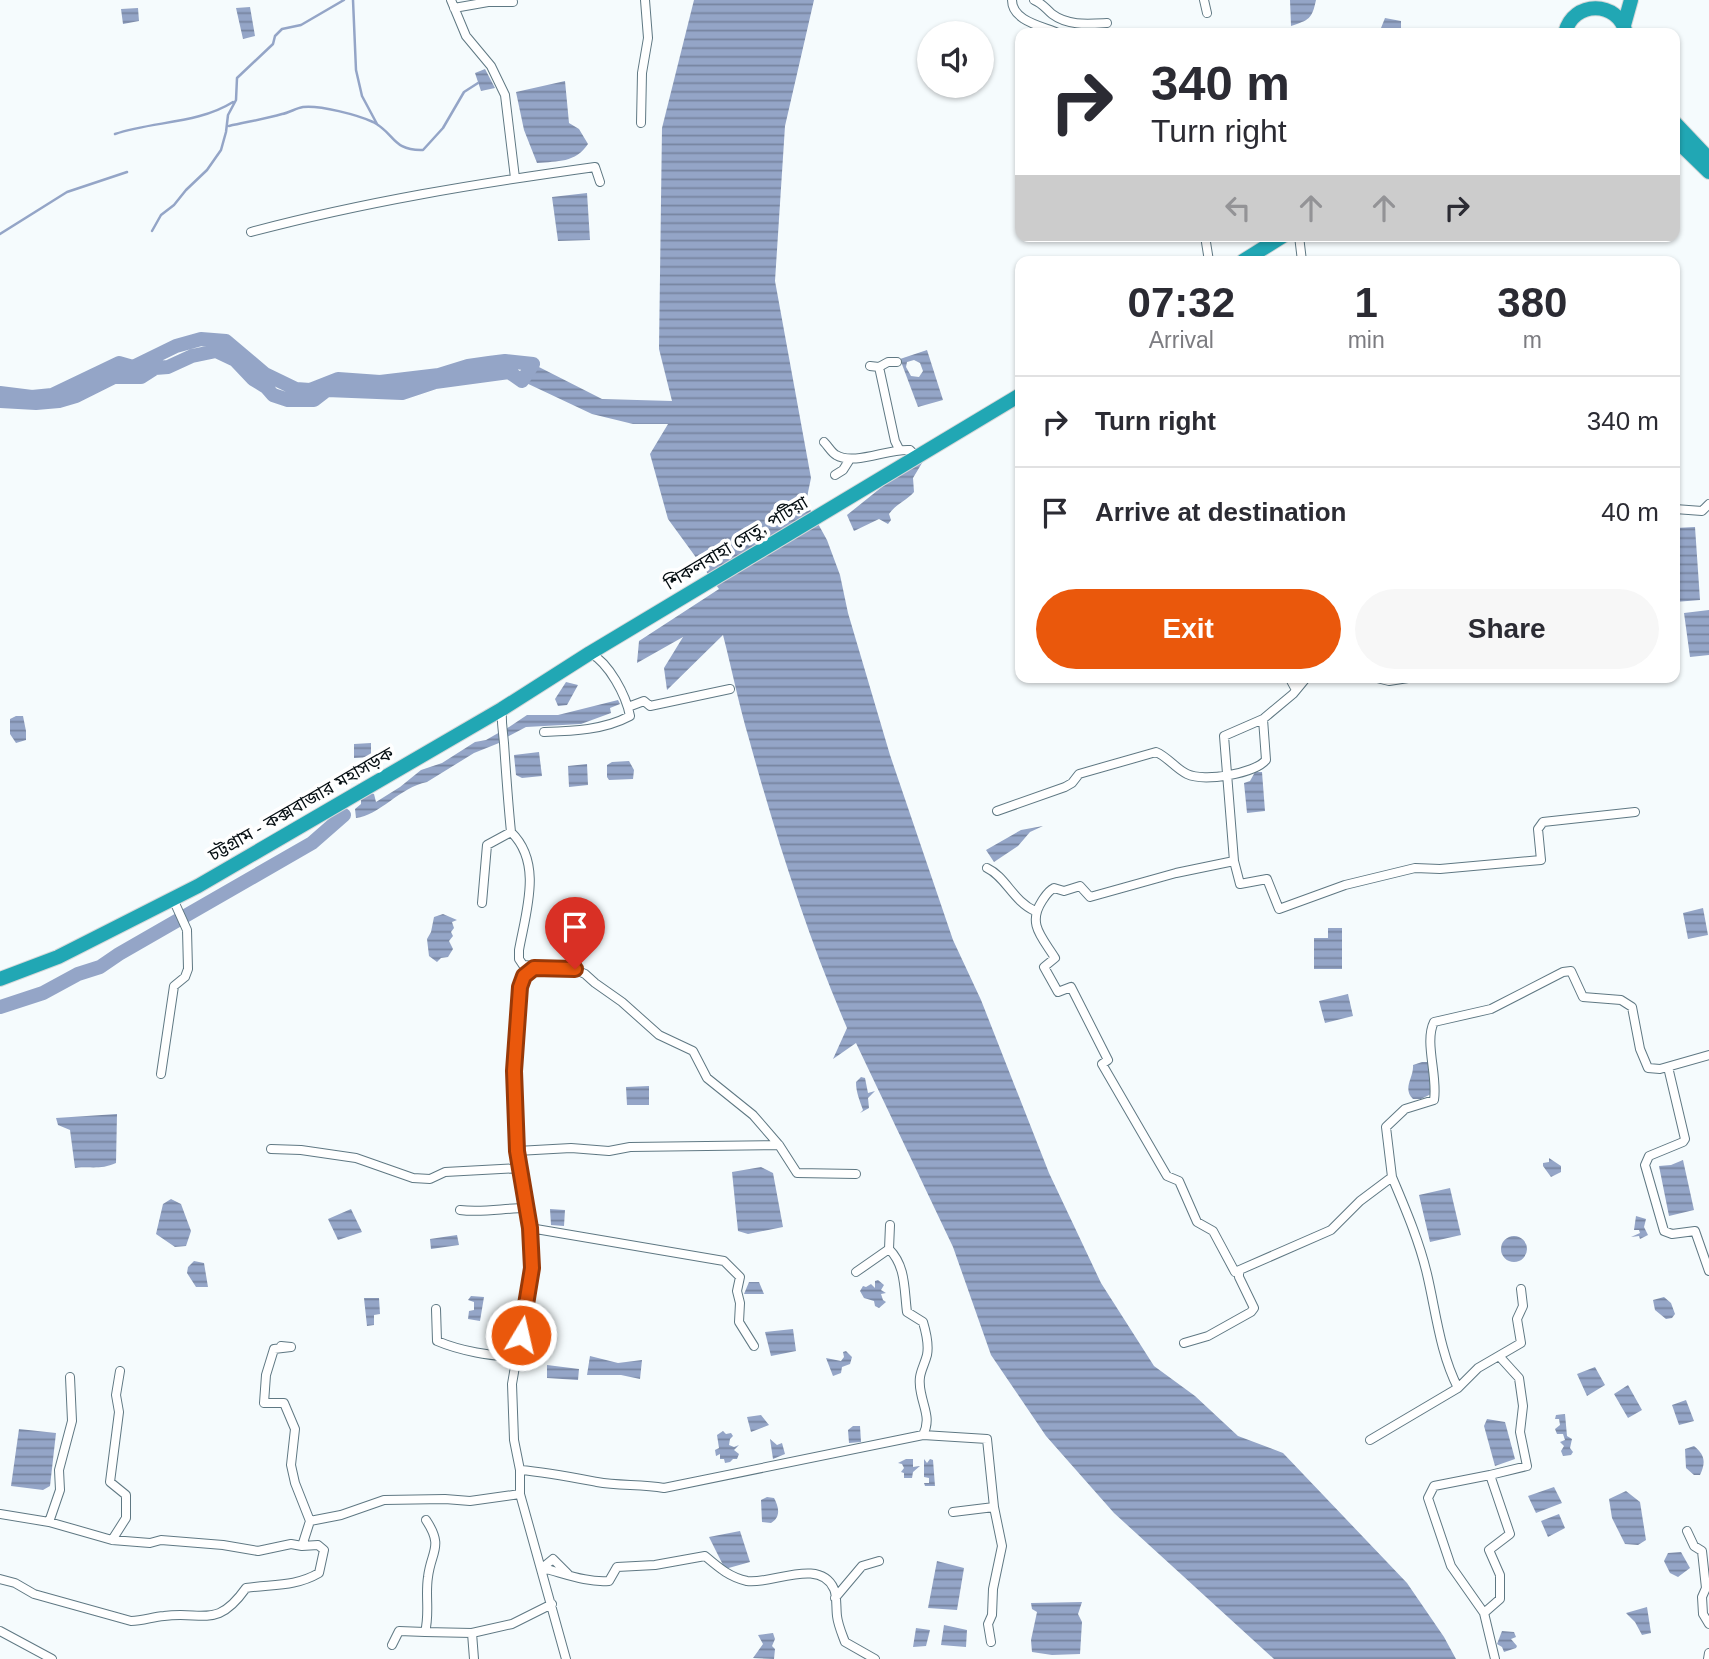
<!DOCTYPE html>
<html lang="en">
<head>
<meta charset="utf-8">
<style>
	:root { --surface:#fff; --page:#f7f7f7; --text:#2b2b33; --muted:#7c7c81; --line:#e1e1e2; --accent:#ea580c }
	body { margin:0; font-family:Helvetica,"Noto Sans Bengali",sans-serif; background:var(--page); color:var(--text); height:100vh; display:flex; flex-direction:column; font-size:26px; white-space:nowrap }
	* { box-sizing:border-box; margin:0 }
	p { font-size:23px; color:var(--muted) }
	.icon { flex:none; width:38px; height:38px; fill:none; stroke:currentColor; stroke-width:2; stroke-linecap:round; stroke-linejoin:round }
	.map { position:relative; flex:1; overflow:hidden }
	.details { position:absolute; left:1015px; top:256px; width:665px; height:427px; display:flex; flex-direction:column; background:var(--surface); border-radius:14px; box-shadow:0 2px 5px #0004 }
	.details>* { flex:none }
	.hud { position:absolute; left:1015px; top:28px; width:665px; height:214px; border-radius:14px; box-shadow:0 2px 5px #0004; background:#fff; color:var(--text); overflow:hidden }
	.fabs { position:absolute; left:917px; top:21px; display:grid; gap:14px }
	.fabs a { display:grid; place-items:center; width:77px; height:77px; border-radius:50%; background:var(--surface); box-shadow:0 2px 5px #0004; font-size:35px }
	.pin { position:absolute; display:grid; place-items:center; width:60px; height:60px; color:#fff; margin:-72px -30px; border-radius:50% 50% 50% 0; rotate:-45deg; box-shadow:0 0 7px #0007 }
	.pin .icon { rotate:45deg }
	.me { position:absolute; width:77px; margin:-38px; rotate:9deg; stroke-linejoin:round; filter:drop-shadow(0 0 5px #0008) }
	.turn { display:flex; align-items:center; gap:24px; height:147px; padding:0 21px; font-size:32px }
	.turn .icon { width:91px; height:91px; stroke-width:2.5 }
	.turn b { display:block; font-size:49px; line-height:60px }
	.lanes { display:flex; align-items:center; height:66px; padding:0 21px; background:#0003; justify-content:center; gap:35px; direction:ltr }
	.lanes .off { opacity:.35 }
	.eta { display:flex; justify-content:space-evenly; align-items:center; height:119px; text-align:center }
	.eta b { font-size:42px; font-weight:700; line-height:49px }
	.action { display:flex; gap:14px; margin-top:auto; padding:14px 21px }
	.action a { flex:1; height:80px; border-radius:42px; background:var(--accent); color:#fff; font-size:28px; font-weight:700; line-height:80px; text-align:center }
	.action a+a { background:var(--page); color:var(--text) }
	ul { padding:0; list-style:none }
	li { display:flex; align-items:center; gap:21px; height:91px; padding:0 21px; border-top:2px solid var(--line) }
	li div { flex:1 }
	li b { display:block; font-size:26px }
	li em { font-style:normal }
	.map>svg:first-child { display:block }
	.water { fill:url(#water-rules); fill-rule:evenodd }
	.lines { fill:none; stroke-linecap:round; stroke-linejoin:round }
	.stream { stroke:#94a5c7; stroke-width:2.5 }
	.river { stroke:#94a5c7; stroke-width:14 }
	.street-casing { stroke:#5f7883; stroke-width:10 }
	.highway-casing { stroke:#d7d8d9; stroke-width:16 }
	.street { stroke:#fff; stroke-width:8 }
	.highway { stroke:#21a7b4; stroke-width:14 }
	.route-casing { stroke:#983908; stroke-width:18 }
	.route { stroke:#ea580c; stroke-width:12 }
	.labels { text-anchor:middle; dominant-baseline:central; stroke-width:7; stroke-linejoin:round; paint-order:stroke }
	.street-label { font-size:18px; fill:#050e12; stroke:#fff }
</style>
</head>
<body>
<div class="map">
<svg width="1709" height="1659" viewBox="0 0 1709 1659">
	<defs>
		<pattern id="water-rules" width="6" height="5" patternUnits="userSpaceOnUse" patternTransform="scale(1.75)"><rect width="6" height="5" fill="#94a5c7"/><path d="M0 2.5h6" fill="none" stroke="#7785a0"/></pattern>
	</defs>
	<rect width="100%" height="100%" fill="#f5fbfd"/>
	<!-- water -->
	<path class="water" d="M694,0h120l-29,126 -10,155 36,197 -5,24 21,38 13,35 8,38 42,142 63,185 28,60 68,173 52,110 53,83 41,30 43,40 45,17 124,130 37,54 12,22h-182l-160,-146 -68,-77 -55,-81 -38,-108 -97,-204 -23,16 14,-31c-40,-93 -71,-191 -98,-289 -10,-34 -17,-69 -26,-104l-56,55 -3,-22 19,-31 -46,26 2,-22 80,-52 -51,-70 -18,-65 18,-30h-35l-41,-10 -70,-33 11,-17 69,35 70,2 -13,-52 3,-221z
		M1290,0h26c-4,19 -7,20 -25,26z
		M250,7l5,29 -12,3 -7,-31z
		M138,8l1,13 -16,3 -2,-15z
		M1385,18l16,3v12h-22z
		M485,69l10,19 -14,3 -6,-18z
		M565,81l4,42 10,6 9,15c-13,19 -30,17 -51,19l-13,-33 -8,-38z
		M587,193l3,47 -32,1 -6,-44z
		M927,350l16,50 -25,7 -18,-48zM914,360l6,3 3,8 -4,6 -8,-1 -5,-9 1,-5z
		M928,453l-15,25 1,14c-8,9 -18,12 -25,22l2,6 -3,4 -9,-5 -25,12 -7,-16 61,-49z
		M1695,527l5,73 -25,2v-74z
		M1709,610v45l-19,2 -6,-44z
		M566,682l12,3 -11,20 -9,1 -3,-7z
		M618,700l2,4 -10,4 1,5 -30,11 -55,3 -19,10 -1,-8 21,-14h31z
		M16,716h7l3,15v9l-10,3 -6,-9v-15z
		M500,732l4,9 -30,12 -47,29c-27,5 -48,34 -71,36l-1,-9 6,-5v-5l9,-6 4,1 2,8 24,-15 21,-17 21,-7 33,-21 11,-2z
		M371,743v14l-17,1v-14z
		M539,752l3,24 -20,2 -6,-3 -2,-20z
		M629,761l5,9 -1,9 -24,1 -2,-3v-12l5,-3z
		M587,764l1,21 -19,2 -1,-21z
		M1255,772h7l3,39 -18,2 -3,-30 6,-2z
		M1043,826l-13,6 -12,14 -24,16 -8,-12 35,-20z
		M1703,908l5,27 -20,4 -5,-26z
		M443,914l14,6 -5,2 2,6 -3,4 2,4 -4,5 4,8 -5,8 -7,1 -4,4 -8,-6 -2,-17 4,-7 3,-15z
		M1328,928h14v41h-28v-31h14z
		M1348,994l5,22 -28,7 -6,-22z
		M1422,1062h7l3,27 -1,5 -10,5h-8c-11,-11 1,-21 0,-34z
		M861,1077l4,1 3,15 7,-2 -7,7 1,10 -9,5 3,-3c-3,-9 -7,-17 -7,-28z
		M649,1086v19h-22l-1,-18z
		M117,1114l-1,49c-15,7 -25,3 -41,5l-5,-38 -12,-5 -2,-7z
		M1549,1158l12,8v6l-10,5 -8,-11v-3l6,-1z
		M1683,1160l11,50 -25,6 -10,-50 12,-1z
		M761,1167l12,6 10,54 -35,7 -10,-3 -6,-59z
		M1450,1188l11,47 -31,7 -11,-47z
		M171,1199l10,5 10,27 -5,15 -11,1 -19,-13 7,-30z
		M351,1209l11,23 -24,8 -10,-21z
		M550,1209l15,1 -1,16 -13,-1z
		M1636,1216l10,3 -2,8 4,8 -8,4 -1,-3 -8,1 9,-4 -1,-3h-5z
		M457,1235l2,10 -28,4 -1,-10z
		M1501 1249a13 13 0 1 1 26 0a13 13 0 1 1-26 0Z
		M194,1261l10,2 4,24h-12l-9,-14 1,-6z
		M878,1280l6,5 -3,5 5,3 -5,1 2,6 3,2 -7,6 -4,-2 -1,-5 -10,-3 -4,-7 3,-5 3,1 5,-3 4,4v-7z
		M749,1282h10l5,12h-20z
		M471,1296l13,1 -4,24 -12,-2 1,-8 5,-1v-8l-6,-2z
		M1664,1297l7,6 4,11 -3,4 -6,1 -11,-9 -2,-10z
		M364,1298h15l1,16 -6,1v10l-7,1z
		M793,1329l3,22 -25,5 -6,-24z
		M846,1351l6,6 -2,7 -8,3 -1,6 -8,3 -7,-18 15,3 3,-4 -1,-5z
		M590,1356l28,7 24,-3 -2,19 -19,-4h-34z
		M547,1365l32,4 -1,11 -31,-2z
		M1595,1367l10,18 -18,11 -10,-22z
		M1628,1385l14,25 -14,8 -14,-24z
		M1686,1400l8,21 -15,4 -7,-20z
		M1565,1414l2,22 5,3 -2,9 3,4 -2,3 -8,1 -2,-5 3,-5 -4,-4 5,-2 -2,-6h-6l-2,-5 5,-4 -1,-6h-4l1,-4z
		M761,1415l8,10 -18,7 -4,-15z
		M1487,1419l18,3 10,37 -20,7 -11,-40z
		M853,1426h7l1,16 -12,1 -1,-13z
		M19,1429l37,4 -6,53 -7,4 -32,-4z
		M723,1431l3,3 5,-1 2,3 -3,3 -1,6 5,2 5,-2 -5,5 5,4 -2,5h-4l-3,3 -5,1 -1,-4h-4v-5l-4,2 -1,-6 4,-2 -2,-13z
		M770,1439l7,6 5,-2 3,11 -12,5z
		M1694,1446c11,9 12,16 6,29h-6l-8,-7 -1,-19z
		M906,1459h7v8l7,-1 -7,6 -1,6h-8v-5l-3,-1 3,-4 -2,-4 -4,-1z
		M924,1459l3,4 3,-4 3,1 2,26h-10l-1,-3h5v-5l-5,-1z
		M1554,1487l8,16 -26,10 -8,-17z
		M1626,1491l14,11 6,38 -8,5 -13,-1 -13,-26 -3,-19z
		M767,1497l7,1c5,9 7,19 -3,25l-9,-1 -1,-22z
		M1559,1514l6,14 -17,9 -7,-16z
		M740,1531l10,31 -25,7 -16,-32z
		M1681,1552l9,16 -12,9 -8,-4 -6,-12 4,-8z
		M937,1561l27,7 -7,42 -29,-2z
		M1082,1602l-4,12 4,8 -2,32 -28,1 -20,-3 -1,-12 6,-28 -5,-3 -1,-6z
		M1647,1607l4,26 -9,2 -7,-13 -9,-9z
		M944,1625l23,5 -1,17 -25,-2z
		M916,1628l14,2 -4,16 -13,1z
		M1502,1631l12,1 2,5 -5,2 6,7 -1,2 -12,4 -2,-5 -5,-3z
		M773,1633l2,6 -3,7 3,3 -1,10 -21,-1 10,-14 -5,-9z"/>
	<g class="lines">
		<!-- stream -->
		<path class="stream" d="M353,0l3,70 6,26 15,28
			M229,126c17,-4 36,-7 53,-12 7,-1 14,-6 21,-7 17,-2 55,8 70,15 22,11 19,29 50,28l20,-22 21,-36 14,-9
			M115,134c38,-13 83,-10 118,-32
			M152,231l9,-16 13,-10 12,-15 21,-20 14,-20 5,-18 2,-17 8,-15 1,-22 36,-34 2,-8 7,-7 19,-4 43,-25
			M0,234l67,-42 60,-20"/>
		<!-- river -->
		<path class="river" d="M0,393l32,4 20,-2 67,-32 14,4 43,-21 25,-7 25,2 39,33 31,15 14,1 28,-11 42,3 59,-7 29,-9 21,-3 16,-2 28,3 -11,17 -13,-9 -74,10 -33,11 -75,-3 -13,10h-26l-15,-5 -7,-8 -13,-8 -18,-19 -19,-9 -24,5 -24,11 -13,1 -14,9h-27l-38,19 -17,5 -23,2 -36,-2
			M0,1007l43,-14 35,-19 22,-7 19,-13 193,-111 32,-28"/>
		<defs>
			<path id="street" d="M451,0l15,36 25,30 14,29 10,83
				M1012,0c0,21 30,26 46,33
				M1034,0c8,3 11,8 18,14 16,12 36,10 55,9
				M1204,0l3,13
				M454,8l34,-6h25
				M641,123l1,-50 6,-35 -3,-38
				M251,232c112,-30 229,-49 344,-65l5,15
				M1205,236l4,25
				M1299,236l3,25
				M870,366l9,1 16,74 4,8
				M879,367l9,-5h9
				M824,442c4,4 8,11 12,13 18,11 53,-7 74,-5l7,7
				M835,475l8,-5 7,-11
				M1675,509l27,2 7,-7
				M1289,677l7,13
				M1373,677l16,4 19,-3
				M628,707l16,-6 6,5 80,-17
				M502,710c-1,12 1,21 2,33 2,30 4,59 7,89
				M544,732c29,-1 60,-2 86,-16 -4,-21 -21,-53 -40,-63
				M997,811l68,-24 7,-4 7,-9 77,-22c12,5 20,17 31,22 17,8 67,0 79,-14l-3,-41 30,-25 14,-17
				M1635,812l-92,10 -5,7 3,31 -101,9 -25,-1 -70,17 -66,24 -12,-30 -27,5 -6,-23 -58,12 -86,24 -10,-11 -16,5 -10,-3c-6,3 -8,7 -12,13 -15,23 0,36 13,57l-11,9 14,25 13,-5 37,73 -6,4 65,112 12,5 18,41 16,9 22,41 96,-42 29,-29 32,-24 -6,-50 19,-18 29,-9c4,-24 -10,-58 0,-78l57,-13 72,-37 8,-1 12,26 38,3 11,7 8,42 8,19 12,1 49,-14
				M1234,861l-10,-125 39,-17
				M987,868c19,9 26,33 48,43
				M482,903l5,-58 24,-13c32,31 15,79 8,118v9l4,6 51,4 11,5 10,9 27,19 37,33 34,16 14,27 46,37 26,30 18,28 59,1
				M534,968l-10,8 -4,11 -5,84 2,80 13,77 2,40 -20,116 2,56 6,30v24l46,165
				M1668,1067l17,72 -2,3 -34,14 -4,9 19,66 8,3 23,-3 14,40
				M161,1074l13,-88 11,-9 3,-8 -1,-39 -14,-31
				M271,1149l30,1 55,8 57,20 17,1 15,-7 75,-4
				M517,1151l54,-3 38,3 21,-4 149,-2
				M1392,1177c13,31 27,63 35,97 9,38 13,79 31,114l20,-20 43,-25 -4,-24 6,-13 -2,-17
				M460,1210c23,3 44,-2 66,-2
				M890,1225l-1,24c17,17 15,40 18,63l16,10c3,10 6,23 4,33 -4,15 -10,19 -6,38 3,16 10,26 2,42
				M530,1228l194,33 16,16 -3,14 3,12 -1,19 15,24
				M856,1272l33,-23
				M436,1309l1,32c26,11 52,14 80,17
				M1184,1343l24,-7 43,-24 3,-4 -15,-31v-6
				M281,1346l10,1 -17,2 -8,26 -2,28h20l11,26 -4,36 4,18 15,38
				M1370,1440l88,-52
				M520,1470c26,2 51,7 77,12 22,4 44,2 67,6l259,-53 64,4 7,68 -41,5
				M1490,1475l37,-9 -7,-34 3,-26 -4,-28 -20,-22
				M0,1514l49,8 63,18 38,3 11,-3 62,5 35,6 33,-7 11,2 8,-25 31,-6 43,-15 61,-1 25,2 50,-7
				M49,1522l11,-32 -1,-20 13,-49 -2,-44
				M1687,1531l7,15 8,5 4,37 -4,9 1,17 6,10
				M112,1540l14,-22v-23l-16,-13 9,-70 -3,-17 4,-24
				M568,1574l-15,-15 -11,9c21,5 45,15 67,13l8,-14 38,-2 50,-9c13,11 24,21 42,25 24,4 73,-24 87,8 3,6 2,19 3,27 1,9 5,18 8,26l30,17
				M0,1579l15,4 19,11 97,27c12,0 21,-4 33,-5 40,-5 53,13 82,-28 26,-4 49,-1 73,-15l5,-23 -6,-5 -16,1
				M835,1598l27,-32 17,-5
				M1484,1613l16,-14v-24l-11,-25 21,-16 -20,-59 -56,11 -6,12 23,68 33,47 11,46
				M0,1631l52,28
				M425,1632l47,1 40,-9 40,-20
				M472,1633l2,26
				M991,1642l-3,-18 4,-9 1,-26 9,-43 -8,-39
				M392,1645l7,-14 26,1c5,-19 0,-36 3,-55 3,-26 16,-30 -2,-57
				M1708,1659l1,-6"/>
			<path id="highway" d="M1624,25l7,-25
				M1565,33c8,-33 53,-33 61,0
				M1675,123l34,36
				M1675,139l34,33
				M1243,261l40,-25
				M0,979l58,-22 140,-71 304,-177 88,-56 430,-258"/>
		</defs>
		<!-- street casing -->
		<use href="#street" class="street-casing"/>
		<!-- highway casing -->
		<use href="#highway" class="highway-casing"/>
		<!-- street -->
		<use href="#street" class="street"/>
		<!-- highway -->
		<use href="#highway" class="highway"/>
	</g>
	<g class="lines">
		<defs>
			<path id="route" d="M521,1335l11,-67 -2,-40 -13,-77 -3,-80 6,-84 4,-11 10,-8 41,1"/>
		</defs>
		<!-- route casing -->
		<use href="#route" class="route-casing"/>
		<!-- route -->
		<use href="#route" class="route"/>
	</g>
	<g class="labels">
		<!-- street labels -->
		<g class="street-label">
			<text transform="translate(736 543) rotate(-31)">শিকলবাহা সেতু, পটিয়া</text>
			<text transform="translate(301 804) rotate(-30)">চট্টগ্রাম - কক্সবাজার মহাসড়ক</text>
		</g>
	</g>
</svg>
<div class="fabs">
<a><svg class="icon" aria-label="sound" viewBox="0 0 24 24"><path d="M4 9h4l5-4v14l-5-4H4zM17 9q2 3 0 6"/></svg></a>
</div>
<div class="pin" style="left:575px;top:969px;background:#d93025"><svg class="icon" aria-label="arrive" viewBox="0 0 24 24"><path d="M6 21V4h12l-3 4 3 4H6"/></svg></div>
<svg class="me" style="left:521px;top:1335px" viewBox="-20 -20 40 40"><circle r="17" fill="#ea580c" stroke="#fff" stroke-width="3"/><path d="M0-11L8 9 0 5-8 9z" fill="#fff"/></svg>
<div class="hud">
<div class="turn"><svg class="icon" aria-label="right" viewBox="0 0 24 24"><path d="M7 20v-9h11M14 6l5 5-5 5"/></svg><div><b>340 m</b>Turn right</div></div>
<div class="lanes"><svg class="icon off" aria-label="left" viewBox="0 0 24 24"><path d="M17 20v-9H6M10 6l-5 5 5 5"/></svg><svg class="icon off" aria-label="ahead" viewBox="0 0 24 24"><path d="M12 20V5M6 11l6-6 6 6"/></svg><svg class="icon off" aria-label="ahead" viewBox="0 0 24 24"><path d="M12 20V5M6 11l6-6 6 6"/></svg><svg class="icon" aria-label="right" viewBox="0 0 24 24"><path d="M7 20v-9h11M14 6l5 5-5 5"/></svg></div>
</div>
<section class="details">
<div class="eta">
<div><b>07:32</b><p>Arrival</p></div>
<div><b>1</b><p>min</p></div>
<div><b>380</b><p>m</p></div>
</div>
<ul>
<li><svg class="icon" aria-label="right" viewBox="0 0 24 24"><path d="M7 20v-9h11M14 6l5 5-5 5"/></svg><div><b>Turn right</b></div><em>340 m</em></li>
<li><svg class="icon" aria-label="arrive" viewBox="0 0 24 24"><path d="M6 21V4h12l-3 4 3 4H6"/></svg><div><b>Arrive at destination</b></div><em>40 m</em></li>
</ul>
<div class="action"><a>Exit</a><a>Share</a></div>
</section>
</div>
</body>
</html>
